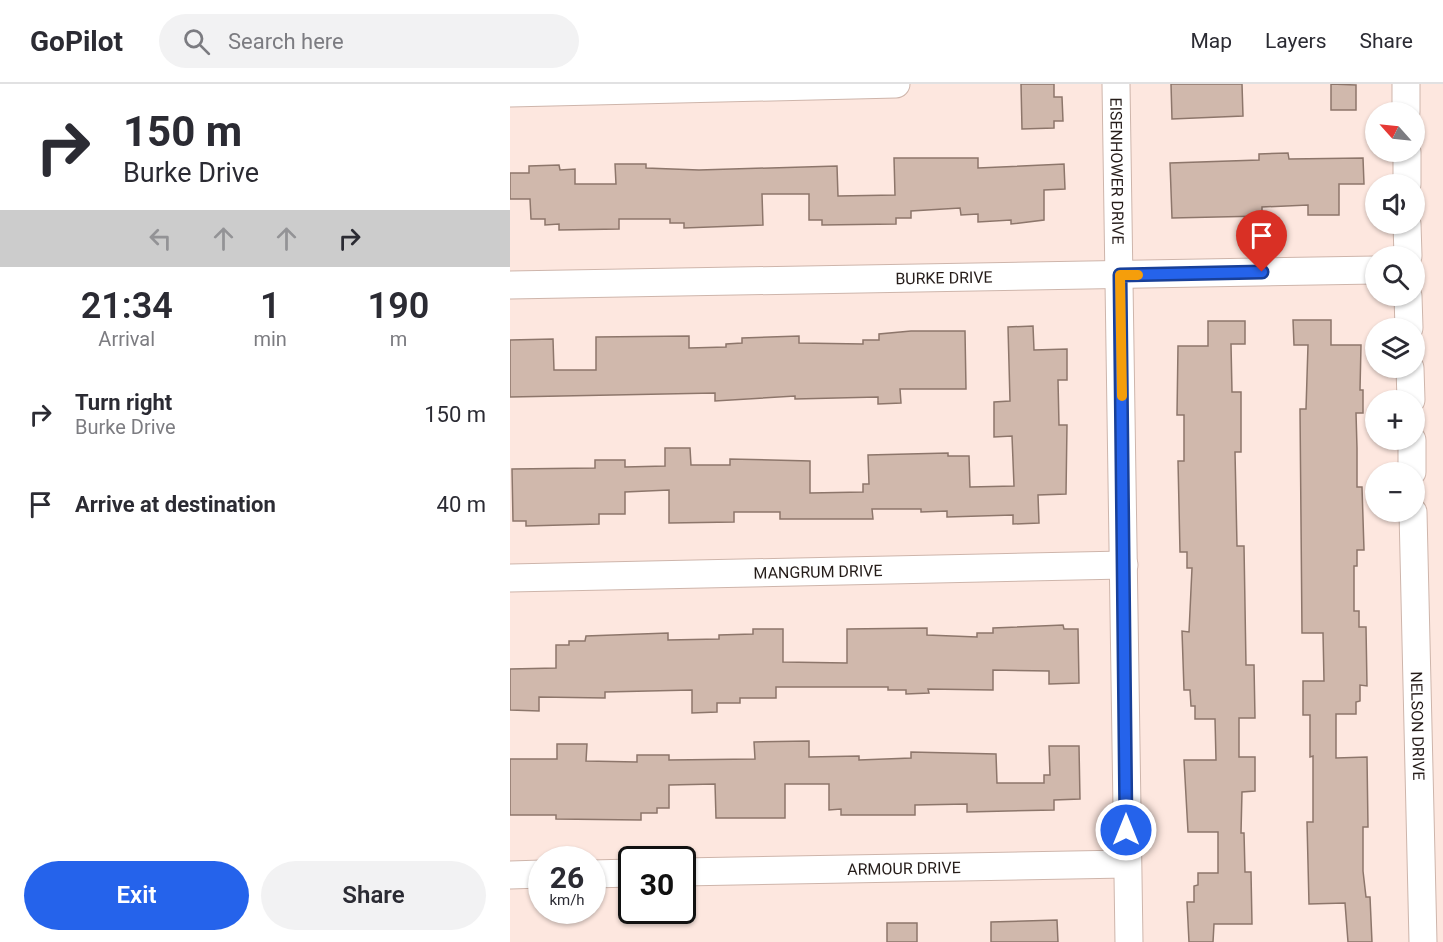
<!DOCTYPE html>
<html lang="en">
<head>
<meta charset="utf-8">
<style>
	:root { --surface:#fff; --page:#f2f2f3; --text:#2b2b33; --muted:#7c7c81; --line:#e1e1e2; --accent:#2563eb }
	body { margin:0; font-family:Roboto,sans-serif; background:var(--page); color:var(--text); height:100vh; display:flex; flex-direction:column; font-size:22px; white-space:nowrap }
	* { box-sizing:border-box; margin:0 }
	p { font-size:20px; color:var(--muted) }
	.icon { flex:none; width:33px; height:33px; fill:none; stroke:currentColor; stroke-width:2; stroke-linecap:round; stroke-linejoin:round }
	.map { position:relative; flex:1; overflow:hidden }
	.drawer { display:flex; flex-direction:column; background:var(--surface); width:510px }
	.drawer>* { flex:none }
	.guide { background:#fff; color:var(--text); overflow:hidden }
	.needle { width:39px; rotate:297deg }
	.controls { position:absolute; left:855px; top:18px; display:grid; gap:12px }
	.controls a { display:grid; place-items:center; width:60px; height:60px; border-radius:50%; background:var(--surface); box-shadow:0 2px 4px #0004; font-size:30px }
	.speed { position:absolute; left:18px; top:762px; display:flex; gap:12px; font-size:30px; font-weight:700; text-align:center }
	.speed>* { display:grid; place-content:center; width:78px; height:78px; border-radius:50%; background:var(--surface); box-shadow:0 2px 4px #0004; line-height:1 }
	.speed small { font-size:15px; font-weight:400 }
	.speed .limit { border:3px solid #111; border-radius:9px; background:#fff; color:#111 }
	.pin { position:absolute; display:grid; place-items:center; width:51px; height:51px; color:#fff; margin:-62px -26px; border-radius:50% 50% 50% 0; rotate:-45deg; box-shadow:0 0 6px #0007 }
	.pin .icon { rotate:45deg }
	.me { position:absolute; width:66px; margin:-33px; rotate:0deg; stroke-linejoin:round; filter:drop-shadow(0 0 4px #0008) }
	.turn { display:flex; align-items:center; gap:21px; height:126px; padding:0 24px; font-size:27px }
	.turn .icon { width:78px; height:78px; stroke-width:2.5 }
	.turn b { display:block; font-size:42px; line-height:51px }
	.lanes { display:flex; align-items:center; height:57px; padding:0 24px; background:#0003; justify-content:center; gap:30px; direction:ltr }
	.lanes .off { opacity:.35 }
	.eta { display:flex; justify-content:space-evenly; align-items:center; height:102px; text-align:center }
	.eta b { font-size:36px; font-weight:600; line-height:42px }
	.button { display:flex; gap:12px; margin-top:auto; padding:12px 24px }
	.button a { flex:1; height:69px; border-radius:36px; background:var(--accent); color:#fff; font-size:24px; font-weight:600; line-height:69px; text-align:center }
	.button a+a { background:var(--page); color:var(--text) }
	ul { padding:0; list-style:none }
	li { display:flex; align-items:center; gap:18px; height:90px; padding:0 24px }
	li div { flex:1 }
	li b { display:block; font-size:22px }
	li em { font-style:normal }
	header { display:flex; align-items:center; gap:36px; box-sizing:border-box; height:84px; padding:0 30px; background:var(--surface); border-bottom:2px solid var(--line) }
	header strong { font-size:28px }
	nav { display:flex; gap:33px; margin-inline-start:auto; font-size:21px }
	.search { width:420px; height:54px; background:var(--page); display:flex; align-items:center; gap:15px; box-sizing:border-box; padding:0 21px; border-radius:33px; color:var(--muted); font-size:22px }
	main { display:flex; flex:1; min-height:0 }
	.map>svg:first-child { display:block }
	.building { fill:#d0b8ac; stroke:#8d766b; stroke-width:1.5 }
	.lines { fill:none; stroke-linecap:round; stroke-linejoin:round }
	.minor-casing { stroke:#ceb5ab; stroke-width:29 }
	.minor { stroke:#fff; stroke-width:27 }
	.route-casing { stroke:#184099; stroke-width:15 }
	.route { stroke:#2563eb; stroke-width:10 }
	.slow { stroke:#f59e0b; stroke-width:10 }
	.labels { text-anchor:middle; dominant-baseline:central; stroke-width:6; stroke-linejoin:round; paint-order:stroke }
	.street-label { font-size:16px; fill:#251c19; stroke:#fef8f6 }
</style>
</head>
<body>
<header>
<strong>GoPilot</strong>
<div class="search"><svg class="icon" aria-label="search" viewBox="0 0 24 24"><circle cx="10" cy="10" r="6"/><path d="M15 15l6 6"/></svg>Search here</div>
<nav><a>Map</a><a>Layers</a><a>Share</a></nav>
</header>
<main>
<section class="drawer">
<div class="guide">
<div class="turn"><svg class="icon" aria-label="right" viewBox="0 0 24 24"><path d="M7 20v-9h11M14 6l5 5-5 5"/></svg><div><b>150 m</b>Burke Drive</div></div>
<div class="lanes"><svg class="icon off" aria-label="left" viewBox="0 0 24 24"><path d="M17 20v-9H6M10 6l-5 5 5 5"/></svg><svg class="icon off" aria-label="ahead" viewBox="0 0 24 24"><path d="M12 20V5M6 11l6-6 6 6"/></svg><svg class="icon off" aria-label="ahead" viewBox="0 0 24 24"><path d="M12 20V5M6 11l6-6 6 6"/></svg><svg class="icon" aria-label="right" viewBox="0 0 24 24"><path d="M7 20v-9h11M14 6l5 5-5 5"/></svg></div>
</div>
<div class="eta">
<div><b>21:34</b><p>Arrival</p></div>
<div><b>1</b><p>min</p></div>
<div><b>190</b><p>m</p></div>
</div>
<ul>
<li><svg class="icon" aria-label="right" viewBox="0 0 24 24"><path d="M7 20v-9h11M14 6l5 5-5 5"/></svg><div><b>Turn right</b><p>Burke Drive</p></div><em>150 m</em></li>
<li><svg class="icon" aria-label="arrive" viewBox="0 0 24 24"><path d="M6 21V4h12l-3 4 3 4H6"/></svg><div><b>Arrive at destination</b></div><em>40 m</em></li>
</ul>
<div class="button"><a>Exit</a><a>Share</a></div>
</section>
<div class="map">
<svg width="933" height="858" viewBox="0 0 933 858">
	<rect width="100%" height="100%" fill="#fde7df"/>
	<!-- building -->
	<path class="building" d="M511,0h33v13h8l1,24h-9v7l-32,1z
		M661,0h71l1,32 -71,3z
		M821,0l25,1v25h-25z
		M778,69l1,6 74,-1 1,26h-25v31h-31v-10l-46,2v9l-90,2 -2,-55 89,-3v-6z
		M384,74h84v10l86,-4 1,25 -21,1v30l-33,4v-4l-33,2v-8l-17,1 -1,-7 -49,3v7h-15v6l-74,1v-5h-13v-26h-47l1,31 -79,3v-5h-14v-4h-51v10l-60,1v-6l-14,1v-6h-14l-1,-20h-20v-26h19v-7l30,-1 1,5 15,-1v15h41l-1,-20h31v4l53,2 138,-4 1,30 57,-1z
		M783,236h38v25h30l-1,45h3v23h-7l1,35v39h5l2,63h-7v16h-3v45h5v16h7l1,59 -7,-1v16l-4,1v12h-20v44l31,-1 1,70h-5v44l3,26h4l2,45h-24l-3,-39 -36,1 -2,-82h6v-66l-3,1v-42h-7v-34h21l-1,-48h-21l-2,-224h6l2,-64h-14z
		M698,237h37v23h-14l1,48h9v60h-6l2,94h7l2,119h8l1,53h-16v39h16v34l-13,1 -1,41h3l1,39h6l1,52h-38l-1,18h-24l-2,-40h7v-16l4,-1v-12h20v-41h-30l-4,-72h32l-1,-41h-20v-13h-4l-1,-16h-6l-2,-59 7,1 3,-64h-5v-16h-7l-2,-91h6v-46h-7l1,-69h30z
		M523,242l1,24 33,-1v31h-9l1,45h8l-1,69 -28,1 1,28 -26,1v-9l-66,2v-6l-26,1v-3h-49l1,10h-93v-7h-46v10l-65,1v-33l-44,2v22h-26v10l-73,2v-5h-13l-1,-52 83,-1v-8h30v7l40,-1v-18h25l1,17h39v-6l80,2v32l53,-1v-8h6l-1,-29 80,-2v3h21l1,31 44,-1 -2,-50 -18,1v-35l16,-1 -2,-74z
		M401,247h54l1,58h-66l1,14 -23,1v-7l-83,2v-3l-80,5v-8l-205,4v-57l43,-1 1,31h42v-33l93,-1v12l37,-1v-3l16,-1v-5l57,-2v7l64,1v-4h16v-6z
		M553,541l1,4h14l1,54 -30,1v-13l-56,-1v20l-65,-1 1,4 -23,1v-4h-18v-3h-112v11h-36v5h-23v9l-25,1v-23l-87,2v6l-66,-1v14l-29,-1v-41l46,-1v-23h13v-4h16l1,-5 82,-3v7l51,-1v-4l34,-1v-5h30v33l64,1v-34l80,-1v7l50,2v-4h16v-5z
		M299,657v16l50,-1v4l52,-2v-6l85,2 1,29h47v-8h6l-1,-29h30l1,53 -26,1v10l-87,2v-8l-52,1v10h-74v-6l-12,1v-26h-44v34h-69l-1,-34 -46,1v23h-12v5h-16v7l-85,-1v-4h-46v-56h47v-15h30l-1,17 51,1v-7h32v5l86,-1 -1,-17z
		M547,836l1,22h-67v-20z
		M377,839h30v19h-30z"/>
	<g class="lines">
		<defs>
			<g id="minor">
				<path id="s1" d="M606,0l13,858"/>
				<path d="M896,0v28"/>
				<path d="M0,9l386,-9"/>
				<path d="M897,68v32"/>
				<path d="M897,140l1,32"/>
				<path id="s2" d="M0,201l866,-15"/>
				<path d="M898,212l1,32"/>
				<path d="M900,284l1,32"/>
				<path d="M902,356v32"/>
				<path id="s3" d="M903,428l10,430"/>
				<path id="s4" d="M0,494l614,-13"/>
				<path id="s5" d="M172,788l444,-8"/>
				<path d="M82,790l40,-1"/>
				<path d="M0,791l32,-1"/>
			</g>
		</defs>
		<!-- minor casing -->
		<use href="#minor" class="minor-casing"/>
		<!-- minor -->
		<use href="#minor" class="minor"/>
	</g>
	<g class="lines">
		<defs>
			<path id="route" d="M616,746l-6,-555 142,-3"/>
		</defs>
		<!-- route casing -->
		<use href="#route" class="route-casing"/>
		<!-- route -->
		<use href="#route" class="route"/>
		<!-- slow -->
		<path class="slow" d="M612,312l-2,-121h18"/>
	</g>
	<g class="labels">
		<!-- street labels -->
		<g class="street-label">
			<text stroke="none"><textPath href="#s1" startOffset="87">EISENHOWER DRIVE</textPath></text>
			<text stroke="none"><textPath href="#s2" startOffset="434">BURKE DRIVE</textPath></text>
			<text stroke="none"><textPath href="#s4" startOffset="308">MANGRUM DRIVE</textPath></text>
			<text stroke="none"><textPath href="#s3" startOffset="214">NELSON DRIVE</textPath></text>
			<text stroke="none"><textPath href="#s5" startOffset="222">ARMOUR DRIVE</textPath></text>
		</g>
	</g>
</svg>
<div class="controls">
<a><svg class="needle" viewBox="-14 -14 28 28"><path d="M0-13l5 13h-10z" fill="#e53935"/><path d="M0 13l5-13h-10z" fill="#7c7c81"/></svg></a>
<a><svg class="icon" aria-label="sound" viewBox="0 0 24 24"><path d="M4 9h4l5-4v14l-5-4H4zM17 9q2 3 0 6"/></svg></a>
<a><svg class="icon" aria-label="search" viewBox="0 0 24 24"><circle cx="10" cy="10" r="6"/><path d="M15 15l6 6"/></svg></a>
<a><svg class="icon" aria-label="layers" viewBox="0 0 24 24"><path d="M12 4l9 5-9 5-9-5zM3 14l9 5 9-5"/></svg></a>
<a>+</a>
<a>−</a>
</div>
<div class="speed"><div>26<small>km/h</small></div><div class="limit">30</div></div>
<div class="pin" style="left:752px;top:188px;background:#d93025"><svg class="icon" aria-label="arrive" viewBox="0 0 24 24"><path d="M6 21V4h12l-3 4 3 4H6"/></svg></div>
<svg class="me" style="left:616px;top:746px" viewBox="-20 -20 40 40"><circle r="17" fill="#2563eb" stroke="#fff" stroke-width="3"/><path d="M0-11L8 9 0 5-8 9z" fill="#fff"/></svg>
</div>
</main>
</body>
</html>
